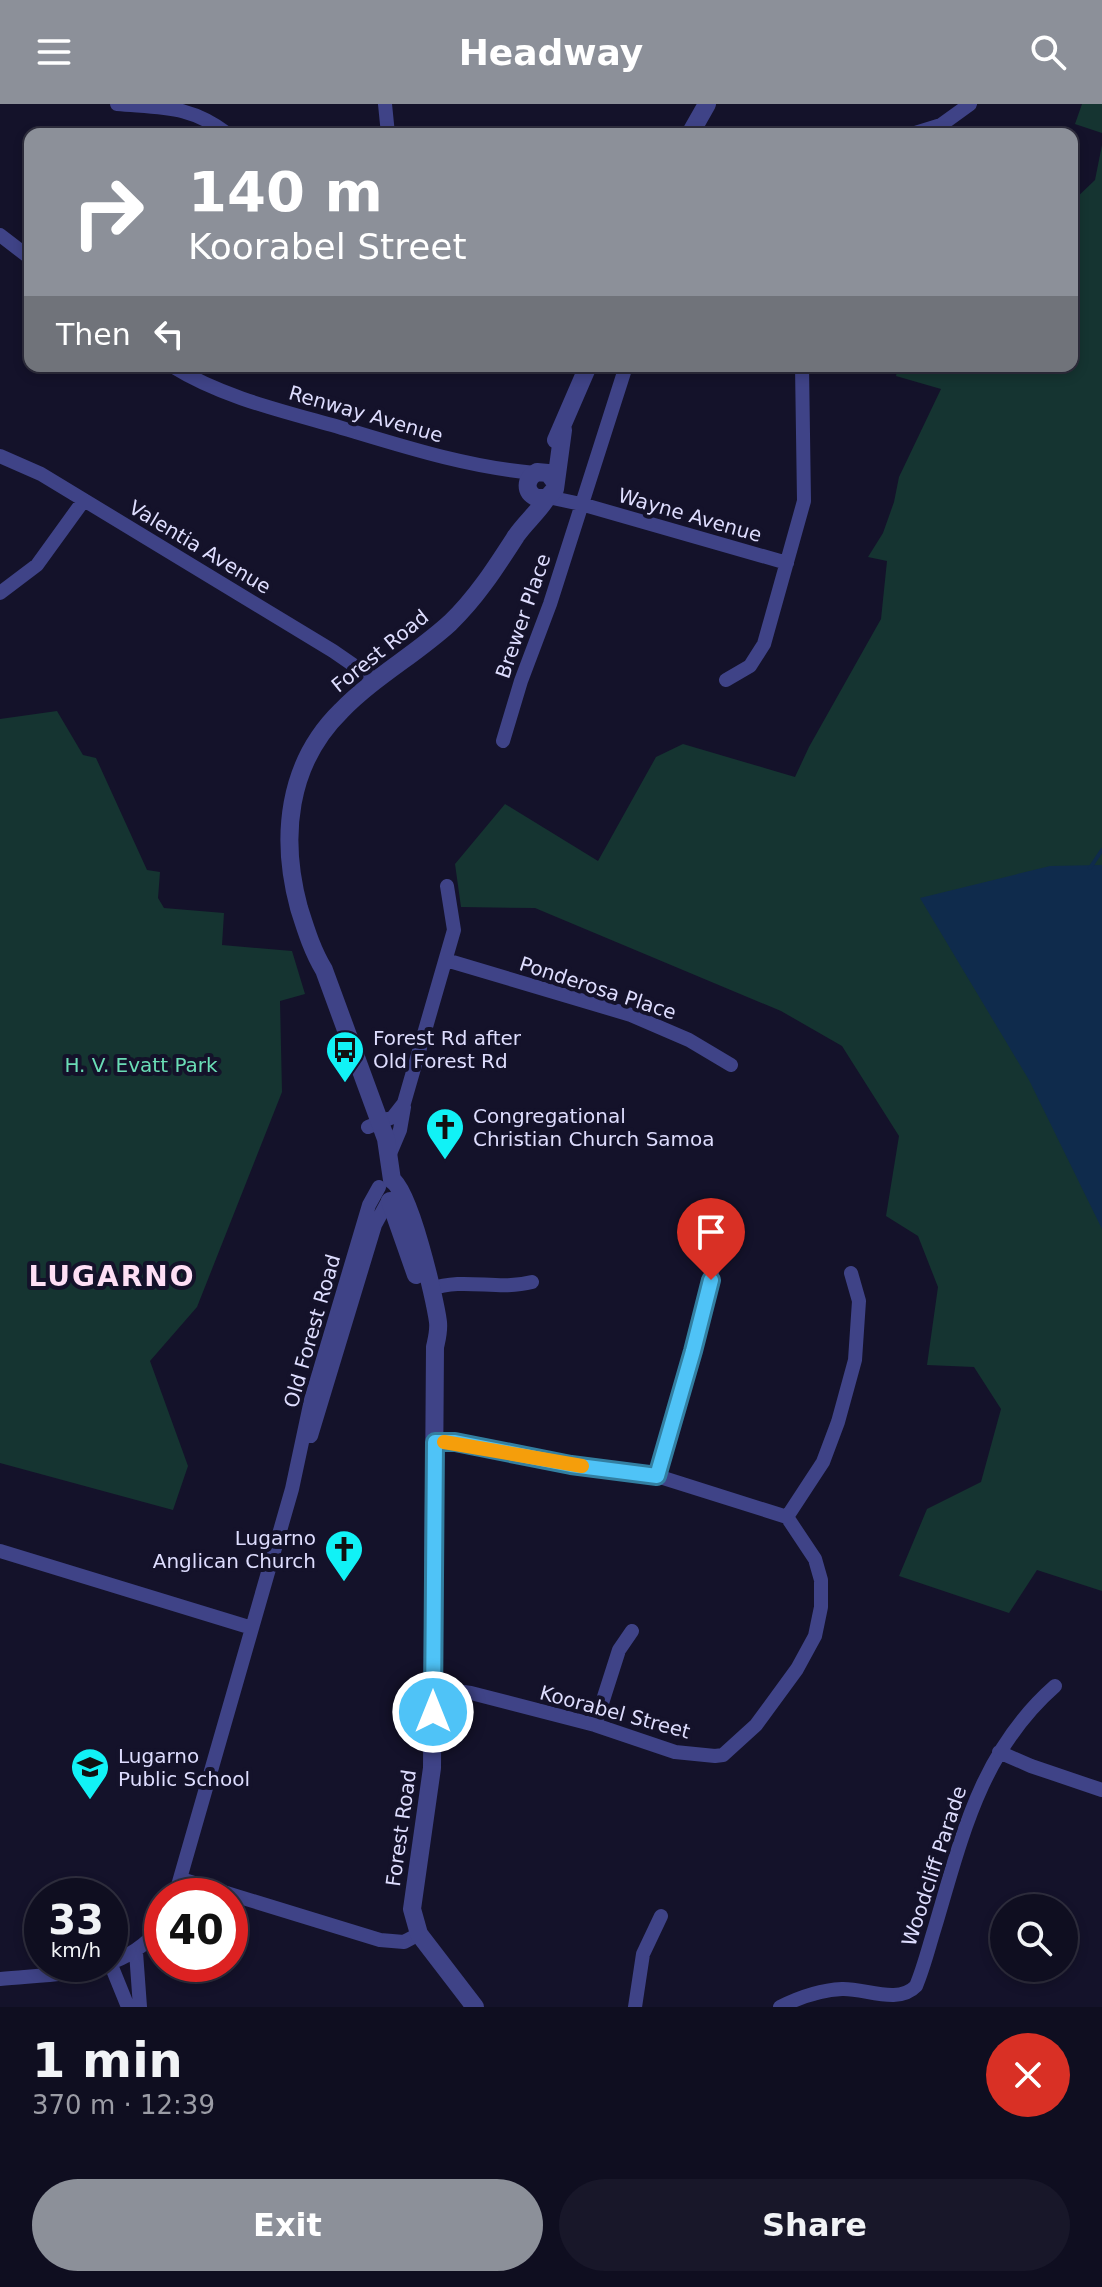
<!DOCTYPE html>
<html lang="en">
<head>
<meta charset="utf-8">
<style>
	:root { --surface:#0f0e20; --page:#181729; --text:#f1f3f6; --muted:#9b9ca5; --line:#2f2e3e; --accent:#8c9099 }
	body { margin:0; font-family:"DejaVu Sans",sans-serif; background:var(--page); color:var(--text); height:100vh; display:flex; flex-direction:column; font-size:30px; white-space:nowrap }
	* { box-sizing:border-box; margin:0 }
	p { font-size:26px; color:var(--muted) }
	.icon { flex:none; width:44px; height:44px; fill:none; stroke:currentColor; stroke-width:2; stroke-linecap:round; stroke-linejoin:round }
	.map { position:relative; height:1903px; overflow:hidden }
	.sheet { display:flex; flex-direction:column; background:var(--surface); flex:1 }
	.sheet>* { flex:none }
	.banner { position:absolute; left:24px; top:24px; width:1054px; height:244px; border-radius:16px; box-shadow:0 4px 12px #0003,0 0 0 2px var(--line); background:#8c9099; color:#fff; overflow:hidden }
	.tools { position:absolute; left:990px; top:1790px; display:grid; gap:16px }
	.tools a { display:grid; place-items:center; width:88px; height:88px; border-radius:50%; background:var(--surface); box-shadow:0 4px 12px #0003,0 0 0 2px var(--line); font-size:40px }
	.speed { position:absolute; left:24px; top:1774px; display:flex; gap:16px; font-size:40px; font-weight:700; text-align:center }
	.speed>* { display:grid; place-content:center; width:104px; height:104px; border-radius:50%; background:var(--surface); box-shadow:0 4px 12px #0003,0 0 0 2px var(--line); line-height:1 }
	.speed small { font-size:20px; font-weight:400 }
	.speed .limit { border:12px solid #d22; background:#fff; color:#111 }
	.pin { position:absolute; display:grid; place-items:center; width:68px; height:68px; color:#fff; margin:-82px -34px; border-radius:50% 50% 50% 0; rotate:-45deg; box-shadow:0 0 8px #0007 }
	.pin .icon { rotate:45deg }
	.me { position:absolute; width:88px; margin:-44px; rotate:0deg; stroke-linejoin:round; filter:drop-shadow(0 0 6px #0008) }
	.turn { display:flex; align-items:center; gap:28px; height:168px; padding:0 32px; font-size:36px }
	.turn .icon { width:104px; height:104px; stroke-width:2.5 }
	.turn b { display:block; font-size:56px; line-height:68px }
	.then { display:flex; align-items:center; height:76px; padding:0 32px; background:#0003; gap:16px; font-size:30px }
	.round { display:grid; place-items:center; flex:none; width:84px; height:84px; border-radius:42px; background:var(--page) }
	.headline { display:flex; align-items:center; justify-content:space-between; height:136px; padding:0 32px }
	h1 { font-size:48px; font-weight:600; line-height:60px }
	.primary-button { display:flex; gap:16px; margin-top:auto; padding:16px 32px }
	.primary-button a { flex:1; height:92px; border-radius:48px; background:var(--accent); color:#fff; font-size:32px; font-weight:600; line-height:92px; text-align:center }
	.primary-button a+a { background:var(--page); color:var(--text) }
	header { display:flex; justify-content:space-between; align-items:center; height:104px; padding:0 32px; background:var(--accent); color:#fff; font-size:36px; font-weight:600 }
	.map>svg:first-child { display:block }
	.green { fill:#153431 }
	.water { fill:#0f2b4c }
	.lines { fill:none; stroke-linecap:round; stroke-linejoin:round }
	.stream { stroke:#0f2b4c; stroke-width:4 }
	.minor { stroke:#3f4387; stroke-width:14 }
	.tertiary { stroke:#3f4387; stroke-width:18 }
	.route-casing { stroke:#337fa1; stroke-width:20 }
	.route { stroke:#4fc3f7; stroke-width:14 }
	.slow { stroke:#f59e0b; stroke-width:14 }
	.labels { text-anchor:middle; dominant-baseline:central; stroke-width:8; stroke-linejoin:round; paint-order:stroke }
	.street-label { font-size:20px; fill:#deddfe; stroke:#14122a }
	.poi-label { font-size:20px; fill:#deddfe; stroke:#14122a; text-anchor:start }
	.park-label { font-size:20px; fill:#6addb6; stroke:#14122a }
	.district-label { font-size:28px; font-weight:bold; letter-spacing:2px; fill:#fedff5; stroke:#14122a }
</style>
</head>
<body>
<header><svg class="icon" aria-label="menu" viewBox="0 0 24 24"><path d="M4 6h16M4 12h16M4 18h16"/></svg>Headway<svg class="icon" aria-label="search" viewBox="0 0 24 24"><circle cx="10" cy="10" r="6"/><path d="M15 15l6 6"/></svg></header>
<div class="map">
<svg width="1102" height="1903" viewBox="0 0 1102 1903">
	<rect width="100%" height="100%" fill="#14122a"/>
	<!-- green -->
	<path class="green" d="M1082,0h20v29l-27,-9z
		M1102,41v1446l-65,-21 -28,43 -110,-37 28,-67 54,-27 20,-73 -27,-42 -47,-2 11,-78 -20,-51 -32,-20 13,-80 -57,-90 -61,-35 -246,-103 -74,-1 -6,-43 50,-60 93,57 58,-104 27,-13 112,33 14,-30 72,-128 6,-58 -19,-4 15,-24 11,-31 5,-25 42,-88 -45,-13 2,-10h174v-164l23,-22z
		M57,607l26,44 13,3 51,112 13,2 -2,26 6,10 60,5 -2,32 70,6 13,43 -25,7 2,91 -85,215 -47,54 38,105 -15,44 -173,-47v-744z"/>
	<!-- water -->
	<path class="water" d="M1102,761v364l-73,-149 -109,-182 130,-32z"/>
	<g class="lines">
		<!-- stream -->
		<path class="stream" d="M1090,764l12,-18"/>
		<!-- minor -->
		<path class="minor" d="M117,0c46,4 73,1 111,30
			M385,0l3,30
			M912,30l29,-9 29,-21
			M0,131l30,23
			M172,262c48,30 106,44 160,59 67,20 133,42 203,48
			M0,352l41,18 292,177 42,29
			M548,393l33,7 206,59
			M0,489l37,-28 47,-65
			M726,576l24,-14 14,-22 40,-143 -2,-135
			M503,637l18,-60 29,-77 76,-238
			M446,856l185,55 58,25 42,25
			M368,1023l25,-10 11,-14 50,-173 -7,-44
			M389,1052l11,-26 4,-23
			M431,1185c33,-12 67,2 101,-7
			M311,1332l64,-211 13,-24
			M657,1372l36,-125 23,-95
			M787,1413l36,-55 15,-40 17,-62 4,-59 -8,-28
			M0,1447l252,77
			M433,1584l38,5 124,32 80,27 40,4 8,-1 33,-30 41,-56 18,-33 6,-29v-27l-6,-21 -28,-42 -130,-41 -86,-11 -116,-23h-20
			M595,1621l24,-75 13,-19
			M999,1648l32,14 71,24
			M181,1775l199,61 24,2 15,-8
			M175,1792l117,-407 19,-89 58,-195 10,-18
			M136,1848l4,55
			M111,1861l17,42
			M0,1875c60,-6 123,-2 162,-54
			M635,1903l8,-53 18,-38
			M780,1903c20,-10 39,-17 62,-18 23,-1 56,16 74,-3 8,-19 13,-40 19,-59 27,-91 46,-176 120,-241"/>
		<!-- tertiary -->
		<path class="tertiary" d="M690,30l17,-30
			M556,336l32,-74
			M555,378l-7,-9 -11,-1c-12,7 -13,20 0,26h10l8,-9 8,-59
			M392,1076c17,9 43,118 46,142 1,9 -1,16 -3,25l-3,421 -20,141 7,25 56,73
			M392,1076l-6,-41 -62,-169c-12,-20 -18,-40 -25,-62 -19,-70 -12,-144 42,-197 33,-34 74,-56 109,-88 27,-26 46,-56 66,-87 9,-13 22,-24 31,-38
			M390,1097l26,74"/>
	</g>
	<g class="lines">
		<defs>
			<path id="route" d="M433,1608l2,-270h20l116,23 86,11 36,-125 18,-71"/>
		</defs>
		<!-- route casing -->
		<use href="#route" class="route-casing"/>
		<!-- route -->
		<use href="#route" class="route"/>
		<!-- slow -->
		<path class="slow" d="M444,1338l138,24"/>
	</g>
	<!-- icons -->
	<defs>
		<symbol id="bus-pin" viewBox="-11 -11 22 30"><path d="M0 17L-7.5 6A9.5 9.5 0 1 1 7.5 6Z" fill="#11f2f6" stroke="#14122a"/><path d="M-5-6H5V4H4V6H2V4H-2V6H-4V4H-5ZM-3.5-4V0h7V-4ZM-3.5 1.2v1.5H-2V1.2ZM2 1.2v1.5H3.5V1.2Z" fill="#111"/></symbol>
		<symbol id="church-pin" viewBox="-11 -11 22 30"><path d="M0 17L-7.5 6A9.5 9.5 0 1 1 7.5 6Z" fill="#11f2f6" stroke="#14122a"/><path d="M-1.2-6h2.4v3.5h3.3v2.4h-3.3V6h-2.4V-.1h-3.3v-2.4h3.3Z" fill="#111"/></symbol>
		<symbol id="school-pin" viewBox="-11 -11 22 30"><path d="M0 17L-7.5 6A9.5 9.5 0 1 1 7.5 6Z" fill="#11f2f6" stroke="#14122a"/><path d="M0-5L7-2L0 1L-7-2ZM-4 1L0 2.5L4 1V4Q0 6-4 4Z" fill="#111"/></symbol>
	</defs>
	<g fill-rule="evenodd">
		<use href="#bus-pin" x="323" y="924" width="44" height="60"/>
		<use href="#church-pin" x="423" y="1001" width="44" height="60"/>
		<use href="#church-pin" x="322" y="1423" width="44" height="60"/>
		<use href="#school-pin" x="68" y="1641" width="44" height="60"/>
	</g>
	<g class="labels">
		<!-- street labels -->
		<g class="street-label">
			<text transform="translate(366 310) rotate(16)">Renway Avenue</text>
			<text transform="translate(690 411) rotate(16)">Wayne Avenue</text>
			<text transform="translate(200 443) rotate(31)">Valentia Avenue</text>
			<text transform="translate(523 512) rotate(-71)">Brewer Place</text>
			<text transform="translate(380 547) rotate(-39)">Forest Road</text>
			<text transform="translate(598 884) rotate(18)">Ponderosa Place</text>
			<text transform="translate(312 1227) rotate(-74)">Old Forest Road</text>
			<text transform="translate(615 1608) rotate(15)">Koorabel Street</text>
			<text transform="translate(401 1724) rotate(-82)">Forest Road</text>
			<text transform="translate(934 1762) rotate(-72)">Woodcliff Parade</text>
		</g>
		<!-- poi labels -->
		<g class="poi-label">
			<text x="373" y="934">Forest Rd after<tspan x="373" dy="23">Old Forest Rd</tspan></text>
			<text x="473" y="1012">Congregational<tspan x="473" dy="23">Christian Church Samoa</tspan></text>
			<text x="316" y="1434" text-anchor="end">Lugarno<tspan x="316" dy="23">Anglican Church</tspan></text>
			<text x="118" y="1652">Lugarno<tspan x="118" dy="23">Public School</tspan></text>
		</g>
		<!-- park labels -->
		<g class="park-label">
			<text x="141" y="961">H. V. Evatt Park</text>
		</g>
		<!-- district labels -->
		<g class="district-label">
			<text x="112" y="1172">LUGARNO</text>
		</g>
	</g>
</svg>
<div class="tools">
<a><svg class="icon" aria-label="search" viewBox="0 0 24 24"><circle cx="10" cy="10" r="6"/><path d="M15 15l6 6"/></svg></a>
</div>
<div class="speed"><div>33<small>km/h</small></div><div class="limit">40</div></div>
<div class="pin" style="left:711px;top:1176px;background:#d93025"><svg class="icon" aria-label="arrive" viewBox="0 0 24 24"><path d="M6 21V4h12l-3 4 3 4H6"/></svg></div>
<svg class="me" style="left:433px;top:1608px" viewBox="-20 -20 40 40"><circle r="17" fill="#4fc3f7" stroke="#fff" stroke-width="3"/><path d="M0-11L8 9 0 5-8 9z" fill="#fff"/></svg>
<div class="banner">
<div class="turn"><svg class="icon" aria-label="right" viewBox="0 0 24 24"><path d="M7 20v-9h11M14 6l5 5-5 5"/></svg><div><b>140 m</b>Koorabel Street</div></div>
<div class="then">Then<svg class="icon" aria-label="left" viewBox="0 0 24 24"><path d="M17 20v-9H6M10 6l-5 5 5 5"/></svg></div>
</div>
</div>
<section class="sheet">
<div class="headline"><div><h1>1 min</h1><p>370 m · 12:39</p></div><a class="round" style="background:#d93025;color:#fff"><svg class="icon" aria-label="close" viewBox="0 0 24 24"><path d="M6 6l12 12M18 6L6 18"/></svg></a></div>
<div class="primary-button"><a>Exit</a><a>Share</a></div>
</section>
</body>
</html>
